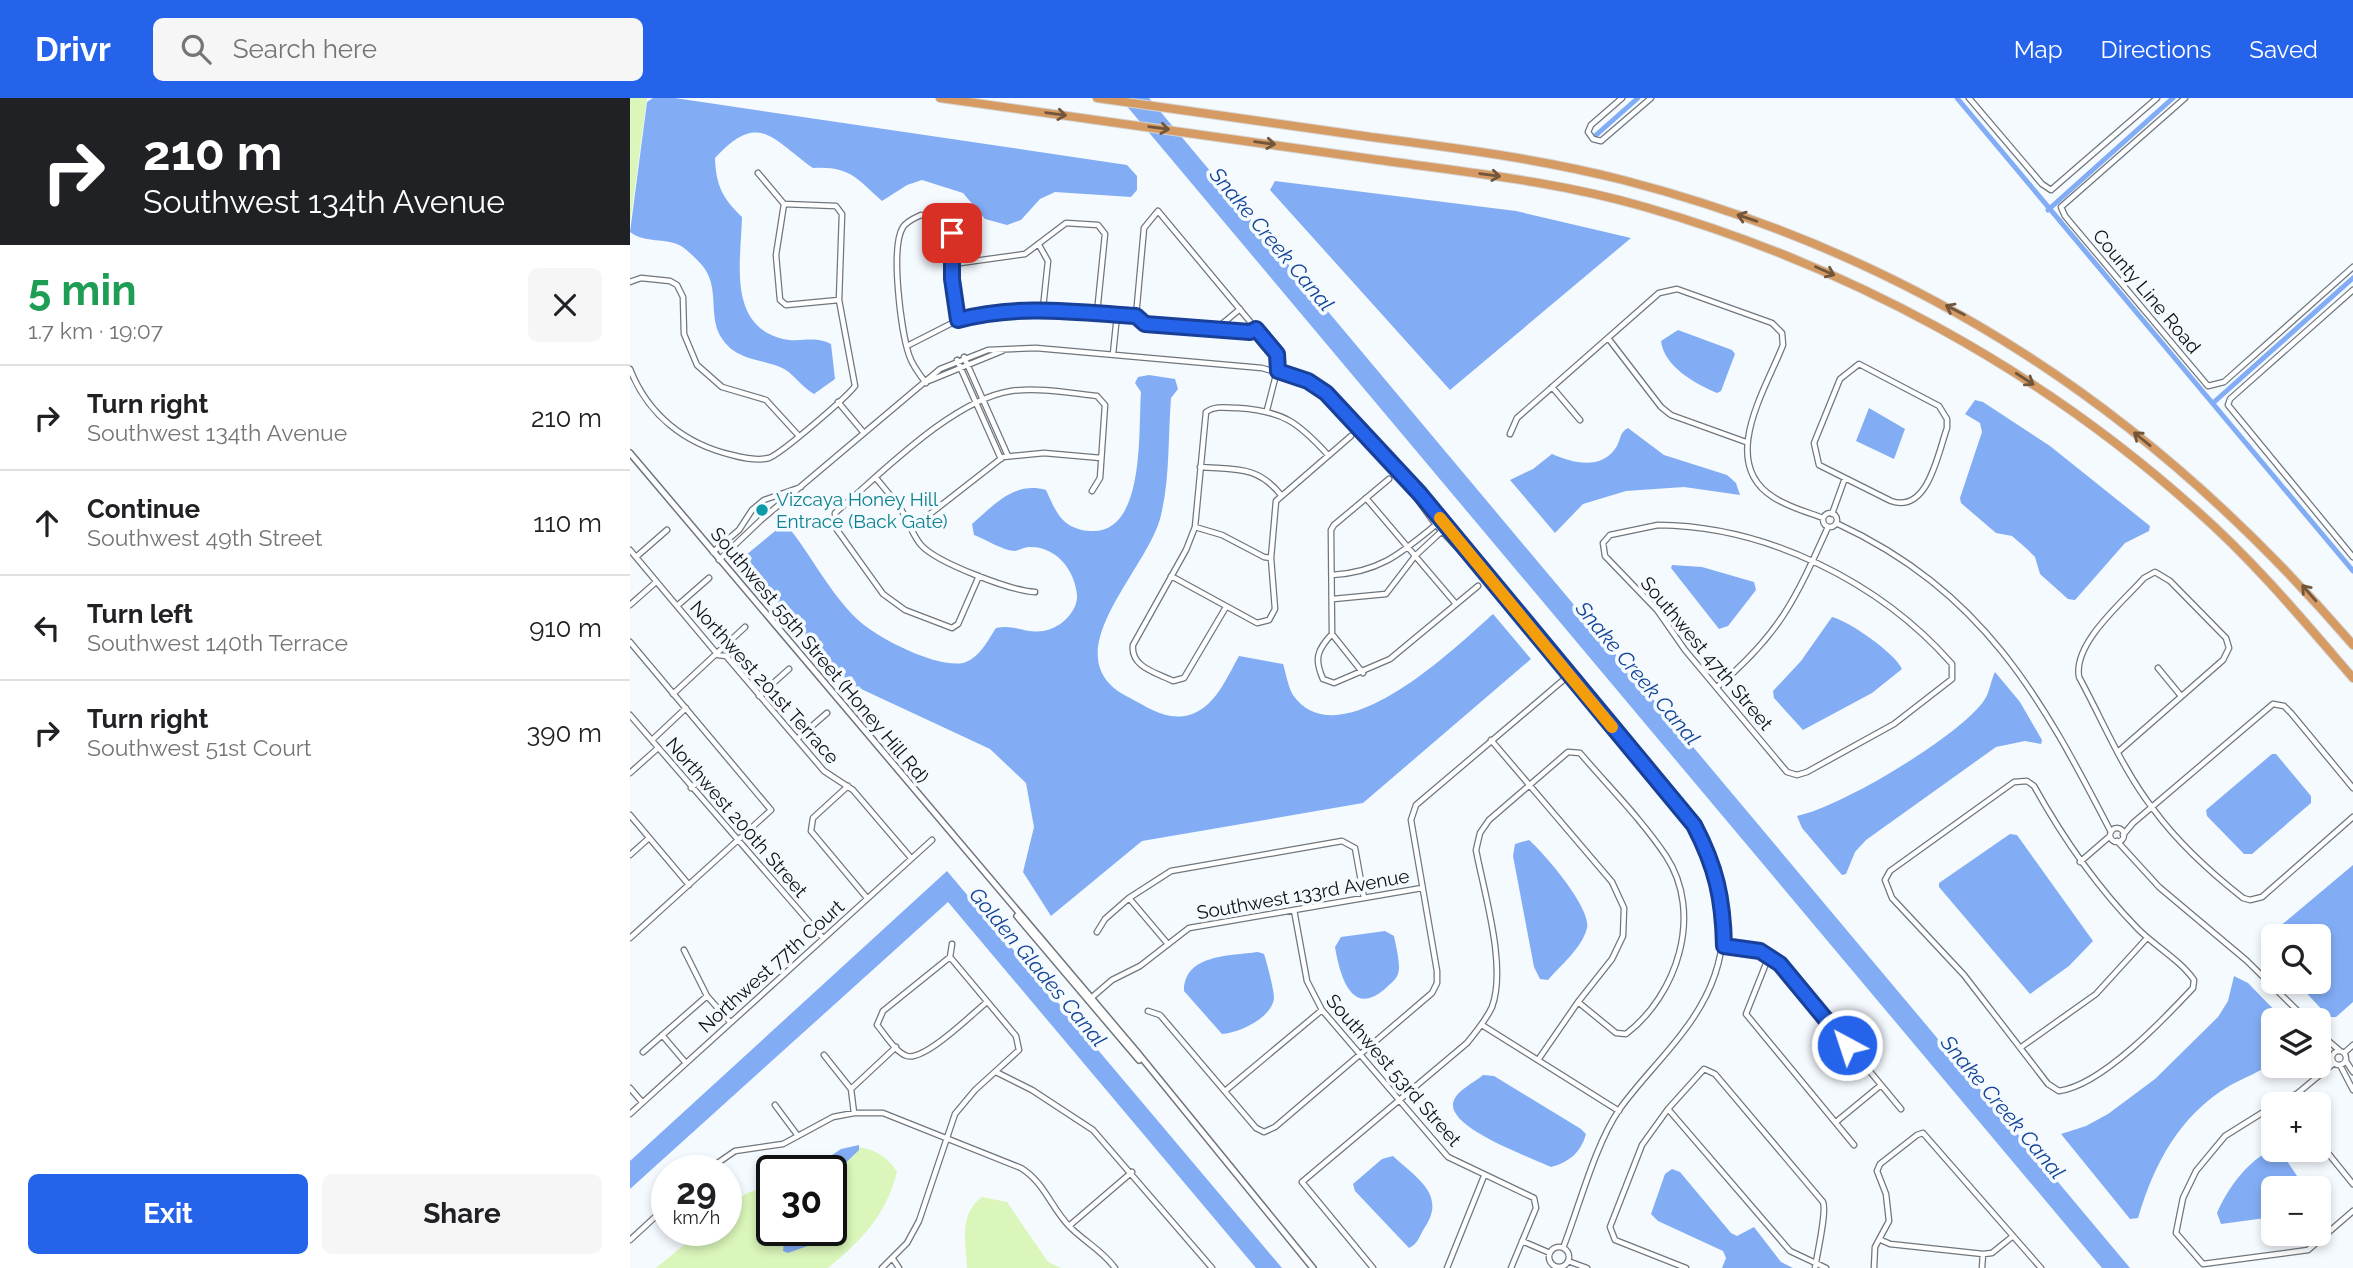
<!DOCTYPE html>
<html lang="en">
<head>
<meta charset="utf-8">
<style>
	:root { --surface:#fff; --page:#f6f6f6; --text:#202124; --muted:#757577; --line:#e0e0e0; --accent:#2563eb }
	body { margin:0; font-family:Raleway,sans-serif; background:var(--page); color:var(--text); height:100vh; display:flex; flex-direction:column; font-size:26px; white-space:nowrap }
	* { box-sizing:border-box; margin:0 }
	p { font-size:23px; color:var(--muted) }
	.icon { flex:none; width:38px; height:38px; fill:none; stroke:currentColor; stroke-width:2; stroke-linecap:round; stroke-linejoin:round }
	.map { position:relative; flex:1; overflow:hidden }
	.panel { display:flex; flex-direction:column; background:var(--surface); width:630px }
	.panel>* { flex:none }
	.guide { background:#202124; color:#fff; overflow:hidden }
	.buttons { position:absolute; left:1631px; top:826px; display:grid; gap:14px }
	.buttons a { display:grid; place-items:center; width:70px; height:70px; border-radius:10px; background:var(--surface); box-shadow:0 4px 10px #0003; font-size:35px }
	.speed { position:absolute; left:21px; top:1057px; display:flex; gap:14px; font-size:35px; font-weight:700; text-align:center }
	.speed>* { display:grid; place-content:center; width:91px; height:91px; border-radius:50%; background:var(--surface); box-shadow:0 4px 10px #0003; line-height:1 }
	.speed small { font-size:18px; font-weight:400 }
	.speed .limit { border:4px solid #111; border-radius:10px; background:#fff; color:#111 }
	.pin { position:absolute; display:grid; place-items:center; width:60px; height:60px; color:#fff; margin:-30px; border-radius:14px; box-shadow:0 4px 10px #0006 }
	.me { position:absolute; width:77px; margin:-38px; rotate:320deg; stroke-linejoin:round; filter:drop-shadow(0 0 5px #0008) }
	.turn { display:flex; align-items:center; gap:24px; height:147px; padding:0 28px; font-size:32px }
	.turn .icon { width:91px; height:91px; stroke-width:2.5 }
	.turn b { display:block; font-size:49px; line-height:60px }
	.round { display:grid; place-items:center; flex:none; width:74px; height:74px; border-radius:10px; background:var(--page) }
	.headline { display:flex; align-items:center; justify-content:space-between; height:119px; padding:0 28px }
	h1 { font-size:42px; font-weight:700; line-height:52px; color:#1e9e55 }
	.cta { display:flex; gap:14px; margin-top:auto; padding:14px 28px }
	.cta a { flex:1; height:80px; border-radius:10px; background:var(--accent); color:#fff; font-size:28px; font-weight:700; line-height:80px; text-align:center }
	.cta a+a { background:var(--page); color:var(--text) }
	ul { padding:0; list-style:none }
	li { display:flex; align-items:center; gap:21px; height:105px; padding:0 28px; border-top:2px solid var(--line) }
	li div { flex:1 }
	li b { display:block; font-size:26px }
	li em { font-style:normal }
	header { display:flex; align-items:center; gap:42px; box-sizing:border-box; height:98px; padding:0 35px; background:var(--accent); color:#fff }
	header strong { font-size:33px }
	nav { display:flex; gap:38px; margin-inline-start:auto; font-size:24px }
	.search { width:490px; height:63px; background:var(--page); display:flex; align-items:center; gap:18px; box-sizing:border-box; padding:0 24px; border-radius:10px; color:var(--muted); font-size:26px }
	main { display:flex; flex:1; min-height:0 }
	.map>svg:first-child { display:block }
	.green { fill:#daf6ba }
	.water { fill:#82adf5 }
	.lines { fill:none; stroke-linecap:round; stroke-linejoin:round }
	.canal { stroke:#82adf5; stroke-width:5 }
	.minor-casing { stroke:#6f767d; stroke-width:7 }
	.tertiary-casing { stroke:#6f767d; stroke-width:8 }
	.motorway-casing { stroke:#d4d4d5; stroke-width:10 }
	.minor { stroke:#fff; stroke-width:4.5 }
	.tertiary { stroke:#fff; stroke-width:5 }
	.motorway { stroke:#d69b63; stroke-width:8 }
	.oneway { stroke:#72563c }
	.route-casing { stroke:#184099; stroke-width:18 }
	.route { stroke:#2563eb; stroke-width:12 }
	.slow { stroke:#f59e0b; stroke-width:12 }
	.culture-dot { fill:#0f9aa8; stroke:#f5faff; stroke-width:2.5 }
	.labels { text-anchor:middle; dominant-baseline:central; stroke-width:7; stroke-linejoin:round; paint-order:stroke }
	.street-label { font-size:19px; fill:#0f1114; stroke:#f5faff }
	.culture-label { font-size:19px; fill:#0d838f; stroke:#f5faff; text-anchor:start }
	.water-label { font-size:21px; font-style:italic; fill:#134496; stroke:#f5faff }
</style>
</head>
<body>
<header>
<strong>Drivr</strong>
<div class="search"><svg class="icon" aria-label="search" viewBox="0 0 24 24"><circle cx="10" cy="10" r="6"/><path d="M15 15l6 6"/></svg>Search here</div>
<nav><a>Map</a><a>Directions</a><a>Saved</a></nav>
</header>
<main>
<section class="panel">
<div class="guide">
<div class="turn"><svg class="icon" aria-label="right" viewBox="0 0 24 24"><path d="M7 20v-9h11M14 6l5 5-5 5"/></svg><div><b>210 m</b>Southwest 134th Avenue</div></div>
</div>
<div class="headline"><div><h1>5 min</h1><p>1.7 km · 19:07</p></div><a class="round"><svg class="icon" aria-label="close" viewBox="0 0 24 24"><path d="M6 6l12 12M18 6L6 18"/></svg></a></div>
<ul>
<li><svg class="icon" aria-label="right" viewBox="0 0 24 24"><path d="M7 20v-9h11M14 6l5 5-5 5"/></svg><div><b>Turn right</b><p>Southwest 134th Avenue</p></div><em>210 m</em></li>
<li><svg class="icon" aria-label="ahead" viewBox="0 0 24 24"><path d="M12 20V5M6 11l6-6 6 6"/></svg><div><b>Continue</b><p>Southwest 49th Street</p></div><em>110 m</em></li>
<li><svg class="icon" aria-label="left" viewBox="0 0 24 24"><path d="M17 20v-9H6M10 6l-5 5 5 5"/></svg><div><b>Turn left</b><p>Southwest 140th Terrace</p></div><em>910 m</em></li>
<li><svg class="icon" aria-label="right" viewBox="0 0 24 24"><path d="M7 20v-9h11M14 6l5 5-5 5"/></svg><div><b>Turn right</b><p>Southwest 51st Court</p></div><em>390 m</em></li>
</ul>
<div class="cta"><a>Exit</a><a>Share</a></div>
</section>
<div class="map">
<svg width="1723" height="1170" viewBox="0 0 1723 1170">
	<rect width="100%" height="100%" fill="#f5faff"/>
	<!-- green -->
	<path class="green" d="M0,0h17l-17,126z
		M221,1049c19,-1 36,8 46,25 -11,43 -35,68 -69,96h-172l46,-38h24v-20l19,-16 27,-10v46h59v-59h-23z
		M352,1099l25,5 41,60 13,6h-94c-1,-26 -9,-53 15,-71z"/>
	<!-- water -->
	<path class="water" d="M23,0h22l452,67 10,11v14l-6,7 -76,-5 -15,7 -19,21 -14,5 -22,-6 -22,-26 -41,-13 -15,5 -25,16c-26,-23 -32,-35 -69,-33 -41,-29 -54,-58 -98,-10 1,27 7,40 27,59 -1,44 -15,108 41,122 18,4 31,-4 48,5l4,35 -21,15c-13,-7 -21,-22 -34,-27 -20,-8 -43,-7 -57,-27 -17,-22 -1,-53 -22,-76 -5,-5 -13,-14 -20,-18 -16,-9 -35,-2 -51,-14l17,-130z
		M490,0h29l981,1170h-28z
		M645,83l241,30 115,27 -181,152 -180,-200z
		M1048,232l54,20 3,4 -14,37 -4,2c-21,-9 -53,-26 -56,-52z
		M519,277l26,4 3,10 -7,9c-3,38 -1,80 -10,117 -12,55 -114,143 -31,183 19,10 36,23 59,17 26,-7 38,-38 50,-59l44,8c3,9 5,23 10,31 46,66 163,-48 200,-81l38,45 -168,144 -221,38 -91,75 -28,-44 11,-45 -8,-44 -36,-34 -146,-68 -103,-122 44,-36c27,32 47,76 79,102 20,16 74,43 99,38 16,-4 25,-23 33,-35 21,-5 34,10 57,0 12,-5 25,-19 24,-33 -2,-24 -20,-49 -48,-48 -5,0 -10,4 -15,4 -12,-1 -29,-12 -40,-16l-2,-11c22,-19 42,-43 74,-34 10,22 16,39 44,41 56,4 48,-101 51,-139l-6,-9 3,-6z
		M1345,302l8,2 67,44 100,80 -1,5 -24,12 -50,57 -7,-1 -28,-25 -5,-17 -8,-8 -15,-13 -16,-3 -35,-30 -1,-5 22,-66 -2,-9 -15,-9z
		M1239,310l36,21 -11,30 -38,-18z
		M998,330l36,27 63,20 9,8 4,12 -56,-8 -58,4 -43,13 -28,29 -45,-53 23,-11 19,-15c21,9 50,17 65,-8 4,-8 3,-14 11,-18z
		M1042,467l30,2 52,15 2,8 -28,36 -9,3 -48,-61z
		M1202,519c17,4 63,36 70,52l-30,24 -69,37 -29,-32 -1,-7 28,-30z
		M1365,574l25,30 22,38 -1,4 -16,-3 -29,6 -130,93 -11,12 -9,22 -4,1 -40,-47 -5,-12c44,-9 159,-78 186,-114 7,-9 7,-20 12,-30z
		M1642,656h4l35,42v7l-59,51h-8l-37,-38 -1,-6z
		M1380,736l7,1 76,106 -24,25 -39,28 -91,-107v-4z
		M899,742c16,14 63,69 58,88 -5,20 -26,37 -39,52l-8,-1 -6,-12 -21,-111 2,-12z
		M1723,767v137l-17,15h-7l-33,-35h23v-46h-46v22l-5,-6 4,-19z
		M317,773l335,397h-26l-308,-366 -318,287v-28z
		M755,833l9,5c2,10 5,22 5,32 0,8 -5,13 -11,18 -36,35 -48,-10 -53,-39l6,-10z
		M628,854l6,2c3,9 10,36 10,44 -2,20 -35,35 -52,36l-38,-43c0,-37 46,-35 74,-39z
		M1604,878l14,7 36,37h-11v43c-14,9 -29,15 -44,23 -50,30 -75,78 -91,132l-8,1 -69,-85 25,-8 22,-12 47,-35 63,-62 10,-16z
		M853,977l11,1 87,53 5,5c-5,18 -16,28 -35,33 -20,-10 -109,-40 -97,-67 4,-10 21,-18 29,-25z
		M229,1047v5l-28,27v-6h-23l33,-22z
		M1643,1051l8,3 24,36h-32v29l-52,7 -4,-11c11,-25 30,-52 56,-64z
		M763,1058c22,21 54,38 32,71 -6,9 -6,16 -16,21l-54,-57 -2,-7 29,-25z
		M1042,1071l8,3 51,61 6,3 17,-9 27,35 12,6h-71l4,-10 -3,-7 -65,-30 -7,-7 14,-40z
		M211,1114l6,7 -17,19 -42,15 -5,-2 1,-9 15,-12h32v-15z"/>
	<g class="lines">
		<!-- canal -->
		<path class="canal" d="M1327,0l396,473
			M965,38l43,-38
			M1418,112l125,-112
			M1583,305l140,-125"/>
		<defs>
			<path id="minor" d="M992,0l-31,27 -3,7 5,7 8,2 50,-43
				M1339,0l73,86 9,6 106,-92
				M1555,0l-124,109 4,9 143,170 16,-4 129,-115
				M128,75l26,31
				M409,147l9,16 -5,47
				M323,166l72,-10 41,-31 32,2 7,9 -8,79
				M0,184l11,-4 29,3 7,4 6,12 1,37 13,31 25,22 44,13 32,35
				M1723,192l-123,109 -2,6 125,152
				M506,218l8,-88 14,-17 119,143v17l-10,39
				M586,231l24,-20
				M978,240l53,69 10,8 75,27
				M277,248l51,-26 37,-8 48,-4 93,8 9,8 105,8 6,-3
				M483,256l4,-39
				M334,259l44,99
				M327,262l44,99
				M1229,266l80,42 8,13v9c-9,25 -19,86 -56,73l-72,-36 -5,-22 26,-64z
				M0,271c18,46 55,75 102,86 11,3 25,6 37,3 13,-5 77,-60 86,-72l-16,-86 3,-86 -6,-8 -52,-2 -8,51 4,45 6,5 53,-5
				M296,284l76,-31
				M296,285c-7,-9 -14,-18 -17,-28 -8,-24 -19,-108 -6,-128 5,-7 12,-9 18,-12l18,3 13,14v47l6,41
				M922,289l28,33
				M208,304l26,31
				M880,336l7,-16 142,-125 18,-4 95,34 10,10 1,12c-17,44 -65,117 -10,152 15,10 34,15 50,21
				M570,369c35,3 57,-2 81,28
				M246,380c8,10 17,20 24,30 8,11 12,27 21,37 16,18 91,46 114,47
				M774,383l32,44 48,51
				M736,400l90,106
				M1193 422a7 7 0 1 1 14 0a7 7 0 1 1-14 0Z
				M1202,416l13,-36
				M1206,425c147,68 204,172 275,309
				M1028,427c109,1 222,57 294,139v15l-58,45 -87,48 -10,3 -10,-3 -102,-122 -28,-40 -52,-54 -2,-13 7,-8z
				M565,429l27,8 42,22 7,1
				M282,430l91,-71 41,-4 57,5
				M0,452l88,105 8,1 98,115 29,19 58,68
				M83,454l26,-22 13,-20 12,-10 37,-13
				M6,459l31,-27
				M89,462l42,-40 179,-151 48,-19 48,-2 226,20 46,13 18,12 32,32 117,133 16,25
				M702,477c49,-3 69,-22 106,-52
				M349,478l-21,48 -6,4 -47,-18 -22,-16 -48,-67v-14c46,-39 117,-113 176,-122 28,-4 59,2 86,5l8,9 -5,73 -8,13
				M541,478l86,47 12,-3 6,-11 -4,-51 5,-57 75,-65
				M860,484l204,243c39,73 42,139 -11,207 -20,27 -45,51 -64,78 -24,35 -40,97 -56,138
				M703,501l53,-5 29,-38 28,-26
				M0,507l26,-23
				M47,508l32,-28
				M596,509l-42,71 -11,3c-16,-8 -43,-14 -40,-36l53,-95 9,-23 11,-115c10,-7 21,-4 32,-4 45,3 60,14 90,47
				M702,536c-15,16 -18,25 -9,45l11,4 56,-24 88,-73
				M702,536l-1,-104 3,-5 55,-46
				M702,536l31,39
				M0,544l141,168 -141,128
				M1528,570l23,28
				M1087,589c63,-53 78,-87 111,-160
				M43,596l72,-67
				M129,598l30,-27
				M0,617l193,223
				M167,641l30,-26
				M22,642l34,-32
				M861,642l121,142 12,26 -1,28 -11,23 -34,43 -40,58
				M1489,653l104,-91 6,-12 -3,-10 -56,-57 -15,-9 -11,6c-22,25 -71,65 -65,99 24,44 44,94 75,133 25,34 56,62 89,88l7,2 12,-3 91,-80
				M0,675l28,-25
				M1397,683l7,5c30,54 62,100 104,143 18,18 42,31 56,51l-1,8c-30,32 -91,97 -134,103l-11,-7 -84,-109 -72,-77 -7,-18 5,-9 124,-89z
				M218,688l-35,32 -2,13 56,67
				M61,690l10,-9
				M0,717l59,70
				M1480 737a7 7 0 1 1 14 0a7 7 0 1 1-14 0Z
				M1493,737l10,-12 140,-119 11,2 7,7 62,75
				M1487,743l42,46 87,73 61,60
				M0,757l19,-17
				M1450,764l30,-26
				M499,800l38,45
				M664,812l13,71 15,29 126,147 86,41 2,10 -25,60
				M467,834l8,-13 24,-21 42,-27 171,-30 13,7 9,50
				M1094,848l36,5 21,13 120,145
				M54,852l23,46 23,26
				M1139,858l-23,58 108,131
				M320,859l-67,54 -6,14c8,9 18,27 30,31 18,5 65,-42 80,-54
				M460,901l22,-19 28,-14 49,-38 233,-40
				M518,913l12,4 96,113 8,4 11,-5 157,-134 5,-10v-12l-26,-151 5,-15 152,-129
				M852,927l137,86
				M1689,935l20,17
				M32,937l23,27
				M1390,950l76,-54 51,-56
				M1702 960a7 7 0 1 1 14 0a7 7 0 1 1-14 0Z
				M13,954l64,-56
				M1714,955l9,-8
				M194,957l27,34 3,24
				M1716,963l7,11
				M1710,967l13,25
				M366,974l36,18 61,40 119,138
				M0,990l12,14
				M221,991l45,-42
				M595,993l97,-81
				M1668,995l5,11
				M1647,1006l21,-11 36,-30
				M145,1007l23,31
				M1643,1008l-48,30 -29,35 -13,27 -7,35 27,31 105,-14 45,-39
				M1038,1011l122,142 36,17
				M0,1016l302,-274
				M1206,1024l45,-37
				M1689,1044l34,42
				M76,1073l29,-20 48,-7 50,-27 21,-4h29l138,55c24,15 30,40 49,59 15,15 33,24 45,41
				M439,1128l63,-54
				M0,1142l37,-34
				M1251,1142l9,4 93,10 9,-1 21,-17
				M892,1143l28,12
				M919 1159a10 10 0 1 1 20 0a10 10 0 1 1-20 0Z
				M263,1161l6,9
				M938,1163l19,7
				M252,1170l25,-25 12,-22 36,-107 20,-24 44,-40 -3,-14 -66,-79 2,-13
				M743,1170l-71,-86 165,-139c9,-11 19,-23 25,-36 15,-41 -8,-114 -16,-157l4,-17 9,-13 79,-68 12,1c29,34 62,67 86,103 38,58 11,139 -40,178l-10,-1 -38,-31
				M817,1170l37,-92
				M1056,1170l-71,-28 -5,-13 32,-82 26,-36 36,-40 11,5 108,128c4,10 -6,52 -8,66
				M1244,1170l1,-21 14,-26 -3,-27 -9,-23 3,-7 37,-29 6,-2 118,135
				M1352,1170l1,-14"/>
			<path id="tertiary" d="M0,355l507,599 176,216
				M387,818l122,144"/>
			<path id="motorway" d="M310,0c144,20 288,40 432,61 92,13 184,22 273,48 204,59 393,161 551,303 58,51 107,110 157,168
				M467,0c92,13 183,26 274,39 85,11 170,22 252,43 298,77 531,233 730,465"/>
		</defs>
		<!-- minor casing -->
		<use href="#minor" class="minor-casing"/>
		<!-- tertiary casing -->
		<use href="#tertiary" class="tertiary-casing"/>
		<!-- motorway casing -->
		<use href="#motorway" class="motorway-casing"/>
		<!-- minor -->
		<use href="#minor" class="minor"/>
		<!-- tertiary -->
		<use href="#tertiary" class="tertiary"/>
		<!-- motorway -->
		<use href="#motorway" class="motorway"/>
	</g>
	<!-- one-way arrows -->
	<defs><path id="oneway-shaft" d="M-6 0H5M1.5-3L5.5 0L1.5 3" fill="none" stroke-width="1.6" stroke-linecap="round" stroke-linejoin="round" transform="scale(1.75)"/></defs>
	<g class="oneway">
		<use href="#oneway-shaft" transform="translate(426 16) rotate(8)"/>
		<use href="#oneway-shaft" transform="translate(529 30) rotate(8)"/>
		<use href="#oneway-shaft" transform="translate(635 45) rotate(8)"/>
		<use href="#oneway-shaft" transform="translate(860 77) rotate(8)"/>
		<use href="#oneway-shaft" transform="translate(1117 120) rotate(-161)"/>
		<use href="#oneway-shaft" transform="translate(1195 173) rotate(24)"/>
		<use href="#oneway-shaft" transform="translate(1325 212) rotate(-153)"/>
		<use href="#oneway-shaft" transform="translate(1395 281) rotate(33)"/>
		<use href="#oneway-shaft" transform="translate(1512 341) rotate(-141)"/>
		<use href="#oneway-shaft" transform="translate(1679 495) rotate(-131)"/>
	</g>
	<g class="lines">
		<defs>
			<path id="route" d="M322,135v46l6,41c60,-16 117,-8 178,-4l9,8 105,8 6,-3 21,25 1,17 30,10 18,12 94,101 274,331c22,42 29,73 30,121l36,5 20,13 67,81"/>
		</defs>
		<!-- route casing -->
		<use href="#route" class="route-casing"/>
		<!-- route -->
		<use href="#route" class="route"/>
		<!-- slow -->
		<path class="slow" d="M810,420l172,209"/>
	</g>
	<!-- markers -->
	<circle class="culture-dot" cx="132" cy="412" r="7"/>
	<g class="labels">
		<!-- street labels -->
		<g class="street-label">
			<text transform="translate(1517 193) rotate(50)">County Line Road</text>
			<text transform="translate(1077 555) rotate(50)">Southwest 47th Street</text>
			<text transform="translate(190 557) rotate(50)">Southwest 55th Street (Honey Hill Rd)</text>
			<text transform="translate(135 584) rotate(48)">Northwest 201st Terrace</text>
			<text transform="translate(107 719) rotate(49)">Northwest 200th Street</text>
			<text transform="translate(673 796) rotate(-10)">Southwest 133rd Avenue</text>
			<text transform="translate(141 868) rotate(-42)">Northwest 77th Court</text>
			<text transform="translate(764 972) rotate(49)">Southwest 53rd Street</text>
		</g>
		<!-- culture labels -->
		<g class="culture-label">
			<text x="146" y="401">Vizcaya Honey Hill<tspan x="146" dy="22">Entrace (Back Gate)</tspan></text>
		</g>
		<!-- water labels -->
		<g class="water-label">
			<text transform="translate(642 141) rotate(50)">Snake Creek Canal</text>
			<text transform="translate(1008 575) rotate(50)">Snake Creek Canal</text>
			<text transform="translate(408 869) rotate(50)">Golden Glades Canal</text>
			<text transform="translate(1373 1009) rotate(50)">Snake Creek Canal</text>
		</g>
	</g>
</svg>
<div class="buttons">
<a><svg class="icon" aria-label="search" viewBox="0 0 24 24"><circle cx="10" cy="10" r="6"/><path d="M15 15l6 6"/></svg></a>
<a><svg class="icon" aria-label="layers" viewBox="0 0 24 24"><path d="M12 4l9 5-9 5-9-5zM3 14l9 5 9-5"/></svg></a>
<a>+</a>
<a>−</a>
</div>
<div class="speed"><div>29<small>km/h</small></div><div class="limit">30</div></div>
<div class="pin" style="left:322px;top:135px;background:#d93025"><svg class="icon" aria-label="arrive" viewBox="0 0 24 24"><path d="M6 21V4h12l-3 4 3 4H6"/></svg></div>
<svg class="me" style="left:1217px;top:947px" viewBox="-20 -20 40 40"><circle r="17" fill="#2563eb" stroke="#fff" stroke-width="3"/><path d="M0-11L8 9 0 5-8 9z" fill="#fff"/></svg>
</div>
</main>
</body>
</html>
